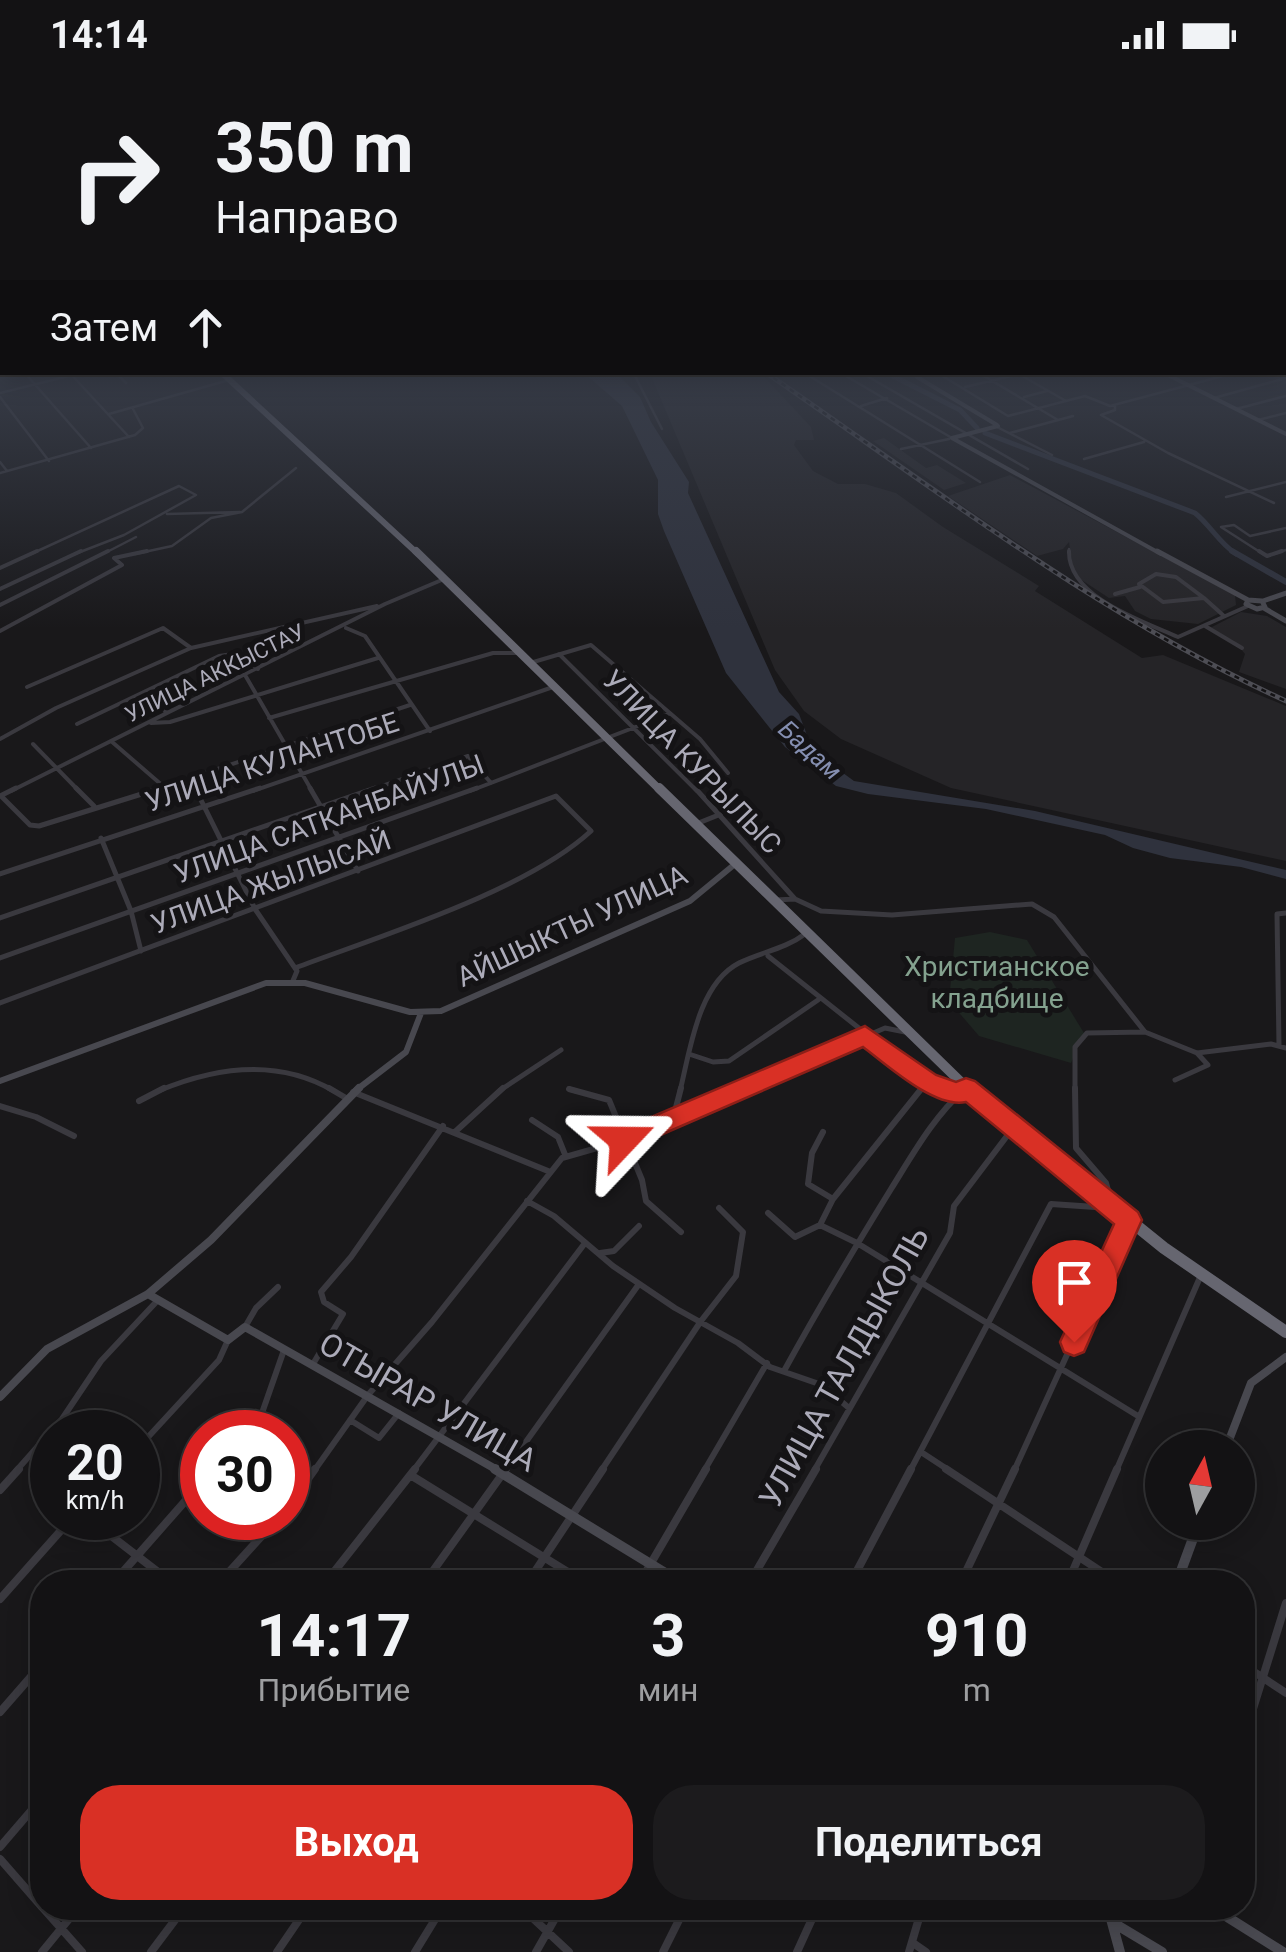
<!DOCTYPE html>
<html lang="ru">
<head>
<meta charset="utf-8">
<style>
	:root { --surface:#131214; --page:#1c1b1d; --text:#f1f3f6; --muted:#9d9ea0; --line:#323234; --accent:#d93025 }
	body { margin:0; font-family:Roboto,sans-serif; background:var(--page); color:var(--text); height:100vh; display:flex; flex-direction:column; font-size:38px; white-space:nowrap }
	* { box-sizing:border-box; margin:0 }
	p { font-size:32px; color:var(--muted) }
	.icon { flex:none; width:55px; height:55px; fill:none; stroke:currentColor; stroke-width:2; stroke-linecap:round; stroke-linejoin:round }
	.map { position:relative; flex:1; overflow:hidden }
	.sheet { position:absolute; left:30px; top:1500px; width:1225px; height:350px; display:flex; flex-direction:column; background:var(--surface); border-radius:40px; box-shadow:0 5px 25px #0003,0 0 0 2px var(--line) }
	.sheet>* { flex:none }
	.top-card { position:absolute; left:0px; top:0px; width:1288px; height:305px; box-shadow:0 5px 25px #0003,0 0 0 2px var(--line); background:#131214; color:var(--text); overflow:hidden }
	.needle { width:65px; rotate:8deg }
	.tools { position:absolute; left:1145px; top:1360px; display:grid; gap:20px }
	.tools a { display:grid; place-items:center; width:110px; height:110px; border-radius:50%; background:var(--surface); box-shadow:0 5px 25px #0003,0 0 0 2px var(--line); font-size:50px }
	.speed { position:absolute; left:30px; top:1340px; display:flex; gap:20px; font-size:50px; font-weight:700; text-align:center }
	.speed>* { display:grid; place-content:center; width:130px; height:130px; border-radius:50%; background:var(--surface); box-shadow:0 5px 25px #0003,0 0 0 2px var(--line); line-height:1 }
	.speed small { font-size:25px; font-weight:400 }
	.speed .limit { border:15px solid #d22; background:#fff; color:#111 }
	.pin { position:absolute; display:grid; place-items:center; width:85px; height:85px; color:#fff; margin:-102px -42px; border-radius:50% 50% 50% 0; rotate:-45deg; box-shadow:0 0 10px #0007 }
	.pin .icon { rotate:45deg }
	.me { position:absolute; width:110px; margin:-55px; rotate:67deg; stroke-linejoin:round; filter:drop-shadow(0 0 8px #0008) }
	.turn { display:flex; align-items:center; gap:35px; height:210px; padding:0 50px; font-size:45px }
	.turn .icon { width:130px; height:130px; stroke-width:2.5 }
	.turn b { display:block; font-size:70px; line-height:85px }
	.then { display:flex; align-items:center; height:95px; padding:0 50px; background:#0003; gap:20px; font-size:38px }
	.eta { display:flex; justify-content:space-evenly; align-items:center; height:170px; text-align:center }
	.eta b { font-size:60px; font-weight:700; line-height:70px }
	.cta { display:flex; gap:20px; margin-top:auto; padding:20px 50px }
	.cta a { flex:1; height:115px; border-radius:40px; background:var(--accent); color:#fff; font-size:40px; font-weight:700; line-height:115px; text-align:center }
	.cta a+a { background:var(--page); color:var(--text) }
	.status { display:flex; justify-content:space-between; align-items:center; height:70px; padding:0 50px; background:var(--surface); direction:ltr }
	.status svg { height:28px; fill:currentColor }
	.map>svg:first-child { display:block }
	.built { fill:#252427 }
	.green { fill:#1e2521 }
	.water { fill:#2f323d }
	.lines { fill:none; stroke-linecap:round; stroke-linejoin:round }
	.river-far1 { stroke:#2f323d; stroke-width:5 }
	.river { stroke:#2f323d; stroke-width:6 }
	.street-far4 { stroke:#3a393f; stroke-width:2.5 }
	.street-far3 { stroke:#3a393f; stroke-width:4 }
	.street-far2 { stroke:#3a393f; stroke-width:5 }
	.street-far1 { stroke:#3a393f; stroke-width:6 }
	.street { stroke:#3a393f; stroke-width:8 }
	.secondary-far4 { stroke:#48484f; stroke-width:4 }
	.secondary-far3 { stroke:#48484f; stroke-width:5 }
	.secondary-far2 { stroke:#48484f; stroke-width:6 }
	.secondary-far1 { stroke:#48484f; stroke-width:8 }
	.secondary { stroke:#48484f; stroke-width:10 }
	.highway-far3 { stroke:#666670; stroke-width:6 }
	.highway-far2 { stroke:#666670; stroke-width:8 }
	.highway-far1 { stroke:#666670; stroke-width:10 }
	.highway { stroke:#666670; stroke-width:12 }
	.rail-casing { stroke:#4d4d54; stroke-width:5 }
	.rail { stroke:#141315; stroke-width:2.5; stroke-dasharray:5; stroke-linecap:butt }
	.route { fill:#d93025; stroke:#8d1f18; stroke-width:2.5 }
	.labels { text-anchor:middle; dominant-baseline:central; stroke-width:10; stroke-linejoin:round; paint-order:stroke }
	.far-street-label { font-size:22px; fill:#acabb9; stroke:#141315 }
	.far-water-label { font-size:25px; font-style:italic; fill:#858fb1; stroke:#141315 }
	.street-label { font-size:28px; fill:#acabb9; stroke:#141315 }
	.park-label { font-size:28px; fill:#84a28f; stroke:#141315 }
	.near-street-label { font-size:32px; fill:#acabb9; stroke:#141315 }
</style>
</head>
<body>
<div class="status"><b>14:14</b><svg viewBox="0 0 49 12"><path d="M0 12V9h3v3zM5 12V6h3v6zM10 12V3h3v9zM15 12V0h3v12zM26 1h20v11H26zM47 4h2v5h-2z"/></svg></div>
<div class="map">
<svg width="1286" height="1882" viewBox="0 0 1286 1882">
	<rect width="100%" height="100%" fill="#19181a"/>
	<!-- built -->
	<path class="built" d="M664,303h91l10,5 46,49 3,13h-18l-2,5 19,26 25,13h27l31,9 47,34 96,59 -4,5 107,67 21,-3 123,51v155l-335,-73 -110,-49 -37,-28 -29,-41 -123,-292z
		M884,368l42,30 11,-3 29,18 -22,7 -71,-49z
		M1010,405l225,120 1,10 -38,19 -47,-5 -16,-8 -10,-15 -16,2 -35,-23 -5,-33 -6,7 -26,7 -89,-60z
		M1241,542l26,4 19,11v62l-47,-17 6,-18 -11,-13 -24,-13z"/>
	<!-- green -->
	<path class="green" d="M990,862l37,8 57,93 -13,30 -92,-27 -30,-35 6,-63z"/>
	<!-- water -->
	<path class="water" d="M584,303h32l24,24 11,25 38,60 -1,11 91,199 20,22 14,37 41,30 181,30 251,59v9l-45,-12 -71,-9 -37,-10 -28,-13 -119,-26 -118,-15 -32,-8 -51,-39 -59,-74 -62,-142 -6,-17v-34l-36,-74z"/>
	<g class="lines">
		<!-- river-far1 -->
		<path class="river-far1" d="M885,302l75,38 17,18
			M985,363l210,80c16,13 24,30 41,41"/>
		<!-- river -->
		<path class="river" d="M1232,481l54,31"/>
		<!-- street-far4 -->
		<path class="street-far4" d="M24,302l67,76
			M69,302l60,65
			M115,302l11,11
			M633,302l29,57
			M803,302l177,110
			M839,302l113,66
			M860,302l168,97
			M936,302l72,44 77,-20 25,10 128,-34
			M977,302l81,48
			M1017,303l49,28
			M965,317l55,-13
			M0,323l85,-21
			M0,327l49,64
			M1024,327l23,-6
			M1214,328l72,-20
			M1115,335v5l-14,5 67,38 106,50
			M861,336l26,-8
			M1236,339l50,-13
			M109,344l120,-34
			M1258,350l28,-7
			M997,357l55,28
			M1010,363l63,-17
			M901,379l48,-10
			M1084,389l60,-17
			M0,392l7,9
			M0,403l135,-38 8,-7 -10,-19
			M1226,427l60,-15
			M167,444l73,-2
			M31,484l148,-68 17,9 -72,40 -49,19
			M103,484l33,-17
			M135,484l37,-8 39,-28 31,-6 54,-44
			M1069,484v-5
			M1263,484l-42,-27 13,-2 16,11 36,-8
			M1274,484l12,-4"/>
		<!-- street-far3 -->
		<path class="street-far3" d="M1069,481c-1,46 73,70 109,86l70,-31
			M1259,481l8,5 15,-5
			M0,498l37,-17
			M1156,504l20,3 28,21 -41,4 -24,-18z
			M0,519l81,-38
			M1115,524l25,-7
			M1204,528l20,18
			M0,535l108,-54
			M1205,556l37,22
			M346,558l19,8 65,95
			M0,561l122,-66 -8,-7 33,-7
			M559,584l138,137
			M530,593l61,-18 109,94 28,34
			M245,605l67,116
			M27,617l136,-59 28,20
			M143,624l24,19
			M269,648l224,-65h24
			M151,653l19,-1 208,-64
			M77,654l142,-68 14,-2 25,15
			M0,669l56,-31 135,-60 186,-42
			M111,671l52,45
			M33,674l46,47
			M191,710l5,11
			M11,721l374,-187 59,-25
			M151,721l259,-86
			M253,721l300,-104
			M368,721l100,-35 23,27
			M470,721l199,-77"/>
		<!-- street-far2 -->
		<path class="street-far2" d="M76,718l18,18
			M195,718l60,121 42,62 -5,12
			M310,718l48,83
			M695,718l100,111
			M0,726l16,-8
			M1,726l29,29 9,1 122,-38
			M696,754l25,-10
			M101,768l30,73 10,40
			M0,804l260,-86
			M776,830l19,-1 26,12 71,4 140,-11 22,13 91,115 52,21 74,-9 15,4
			M0,848l375,-130
			M768,886l159,126 -7,9
			M0,888l477,-170
			M0,933l556,-207 35,35c-65,60 -211,105 -296,137
			M1279,976l-2,-132 9,-1
			M692,985l21,7 16,-1 89,-61
			M1175,1010l33,-15 -11,-12
			M927,1012l24,9
			M569,1019l7,2
			M158,1021c57,-24 120,-33 176,0
			M499,1021l62,-41
			M680,1021c10,-40 18,-107 59,-128 22,-11 46,-14 66,-29
			M739,1021l146,-63 20,4
			M1075,1021v-44l12,-14 58,-1"/>
		<!-- street-far1 -->
		<path class="street-far1" d="M329,1018l17,10
			M944,1018l13,5
			M1075,1018l1,60 30,35 2,7 -9,5
			M569,1019l40,11 33,80 4,21 35,31
			M353,1022l195,79
			M139,1031l25,-13
			M0,1036l36,11 38,19
			M673,1049l8,-31
			M532,1050l26,17 8,20
			M456,1061l47,-43
			M823,1062l-11,21 -4,31 25,15 -13,26 37,18 281,173
			M833,1129l89,-111
			M527,1131l27,15 59,50 62,42 63,35 32,24 52,18 27,23
			M768,1143l27,24 25,-12
			M600,1183l14,-2 25,-25
			M245,1257l11,-19 22,-21
			M313,1294l30,-50 -19,-12 -3,-10 30,-35 92,-131
			M784,1301c34,-62 70,-122 107,-182 22,-35 43,-73 74,-100
			M350,1350l29,18 20,-25
			M245,1362l17,-19 22,-63
			M138,1378l81,-88 9,-20
			M921,1382l29,19
			M16,1401l46,-52 39,-58 57,-61
			M314,1401l54,-76 64,-73 130,-164 63,-18 120,-52
			M413,1401l172,-228
			M505,1401l134,-187
			M601,1401l100,-150 35,-45 7,-44 -24,-24
			M704,1401l63,-108
			M814,1401l136,-238 4,-27 59,-78
			M910,1401l141,-267 59,4
			M1014,1401l113,-248
			M1116,1401l85,-196"/>
		<!-- street -->
		<path class="street" d="M946,1399l171,113
			M412,1406l172,106
			M0,1420l19,-21
			M288,1437l27,-38
			M88,1448l83,64
			M114,1512l88,-100
			M220,1512l58,-64
			M326,1512l89,-113
			M425,1512l81,-113
			M528,1512l75,-113
			M640,1512l66,-113
			M750,1512l66,-113
			M851,1512l60,-113
			M961,1512l54,-113
			M1068,1512l49,-113
			M0,1529l72,-81
			M1242,1594l44,29
			M0,1642l42,-48
			M1242,1674l44,-141
			M0,1777l42,-49
			M0,1789l42,48
			M43,1838l39,44
			M522,1838l47,44
			M913,1873l13,9
			M42,1882l36,-44
			M151,1882l33,-44
			M277,1882l30,-44
			M415,1882l27,-44
			M536,1882l25,-44
			M663,1882l22,-44
			M797,1882l20,-44
			M909,1882l13,-44"/>
		<!-- secondary-far4 -->
		<path class="secondary-far4" d="M1162,302l124,62
			M918,306l17,-4
			M917,307l80,48
			M952,368l209,116
			M952,368l46,-12"/>
		<!-- secondary-far3 -->
		<path class="secondary-far3" d="M1157,481l91,49
			M1248,530l14,1 3,6 -8,2 -11,-5z
			M1263,531l23,-8
			M1264,538l22,13"/>
		<!-- secondary-far2 -->
		<path class="secondary-far2" d="M0,1011l266,-98h39l105,29 31,-1 249,-110 45,-37
			M355,1021l51,-39 15,-39"/>
		<!-- secondary-far1 -->
		<path class="secondary-far1" d="M148,1224l80,46 17,-13 254,144
			M0,1327l47,-48 101,-55 63,-54 148,-152
			M1226,1378l25,-65 35,-26"/>
		<!-- secondary -->
		<path class="secondary" d="M495,1399l185,113
			M1177,1512l22,-60
			M1108,1838l12,44
			M1213,1838l70,44
			M1112,1852l50,30"/>
		<!-- highway-far3 -->
		<path class="highway-far3" d="M221,302l197,182"/>
		<!-- highway-far2 -->
		<path class="highway-far2" d="M416,481l245,240"/>
		<!-- highway-far1 -->
		<path class="highway-far1" d="M659,718l311,303"/>
		<!-- highway -->
		<path class="highway" d="M966,1018l198,160 122,84"/>
		<defs>
			<path id="rail" d="M765,302c172,118 331,242 521,329"/>
		</defs>
		<!-- rail casing -->
		<use href="#rail" class="rail-casing"/>
		<!-- rail -->
		<use href="#rail" class="rail"/>
	</g>
	<!-- sky -->
	<linearGradient id="sky" x2="0" y2="1"><stop stop-color="#0e0d0e"/><stop offset="0.53" stop-color="#383d49"/><stop offset="1" stop-color="#383d49" stop-opacity="0"/></linearGradient>
	<rect width="1286" height="559" fill="url(#sky)"/>
	<!-- route -->
	<path class="route" d="M865,956l71,49 20,7 10,-4 9,3 163,131 4,8 -58,132 -10,4 -10,-4 -4,-10 54,-118 -148,-122c-31,7 -79,-37 -103,-55l-230,100 -9,4 -8,-4 -4,-7 4,-8z"/>
	<g class="labels">
		<!-- far-street labels -->
		<g class="far-street-label">
			<text transform="translate(215 603) rotate(-26)">УЛИЦА АККЫСТАУ</text>
		</g>
		<!-- far-water labels -->
		<g class="far-water-label">
			<text transform="translate(810 680) rotate(42)">Бадам</text>
		</g>
		<!-- street labels -->
		<g class="street-label">
			<text transform="translate(272 692) rotate(-18)">УЛИЦА КУЛАНТОБЕ</text>
			<text transform="translate(692 692) rotate(46)">УЛИЦА КУРЫЛЫС</text>
			<text transform="translate(329 749) rotate(-20)">УЛИЦА САТКАНБАЙУЛЫ</text>
			<text transform="translate(271 812) rotate(-20)">УЛИЦА ЖЫЛЫСАЙ</text>
			<text transform="translate(572 856) rotate(-25)">АЙШЫКТЫ УЛИЦА</text>
		</g>
		<!-- park labels -->
		<g class="park-label">
			<text x="997" y="896">Христианское<tspan x="997" dy="32">кладбище</tspan></text>
		</g>
		<!-- near-street labels -->
		<g class="near-street-label">
			<text transform="translate(844 1297) rotate(-61)">УЛИЦА ТАЛДЫКОЛЬ</text>
			<text transform="translate(428 1332) rotate(30)">ОТЫРАР УЛИЦА</text>
		</g>
	</g>
</svg>
<div class="tools">
<a><svg class="needle" viewBox="-14 -14 28 28"><path d="M0-13l5 13h-10z" fill="#e53935"/><path d="M0 13l5-13h-10z" fill="#9d9ea0"/></svg></a>
</div>
<div class="speed"><div>20<small>km/h</small></div><div class="limit">30</div></div>
<div class="pin" style="left:1074px;top:1272px;background:#d93025"><svg class="icon" aria-label="arrive" viewBox="0 0 24 24"><path d="M6 21V4h12l-3 4 3 4H6"/></svg></div>
<svg class="me" style="left:624px;top:1070px" viewBox="-20 -20 40 40"><path d="M0-17L14 15 0 8-14 15z" fill="#d93025" stroke="#fff" stroke-width="4"/></svg>
<div class="top-card">
<div class="turn"><svg class="icon" aria-label="right" viewBox="0 0 24 24"><path d="M7 20v-9h11M14 6l5 5-5 5"/></svg><div><b>350 m</b>Направо</div></div>
<div class="then">Затем<svg class="icon" aria-label="ahead" viewBox="0 0 24 24"><path d="M12 20V5M6 11l6-6 6 6"/></svg></div>
</div>
<section class="sheet">
<div class="eta">
<div><b>14:17</b><p>Прибытие</p></div>
<div><b>3</b><p>мин</p></div>
<div><b>910</b><p>m</p></div>
</div>
<div class="cta"><a>Выход</a><a>Поделиться</a></div>
</section>
</div>
</body>
</html>
